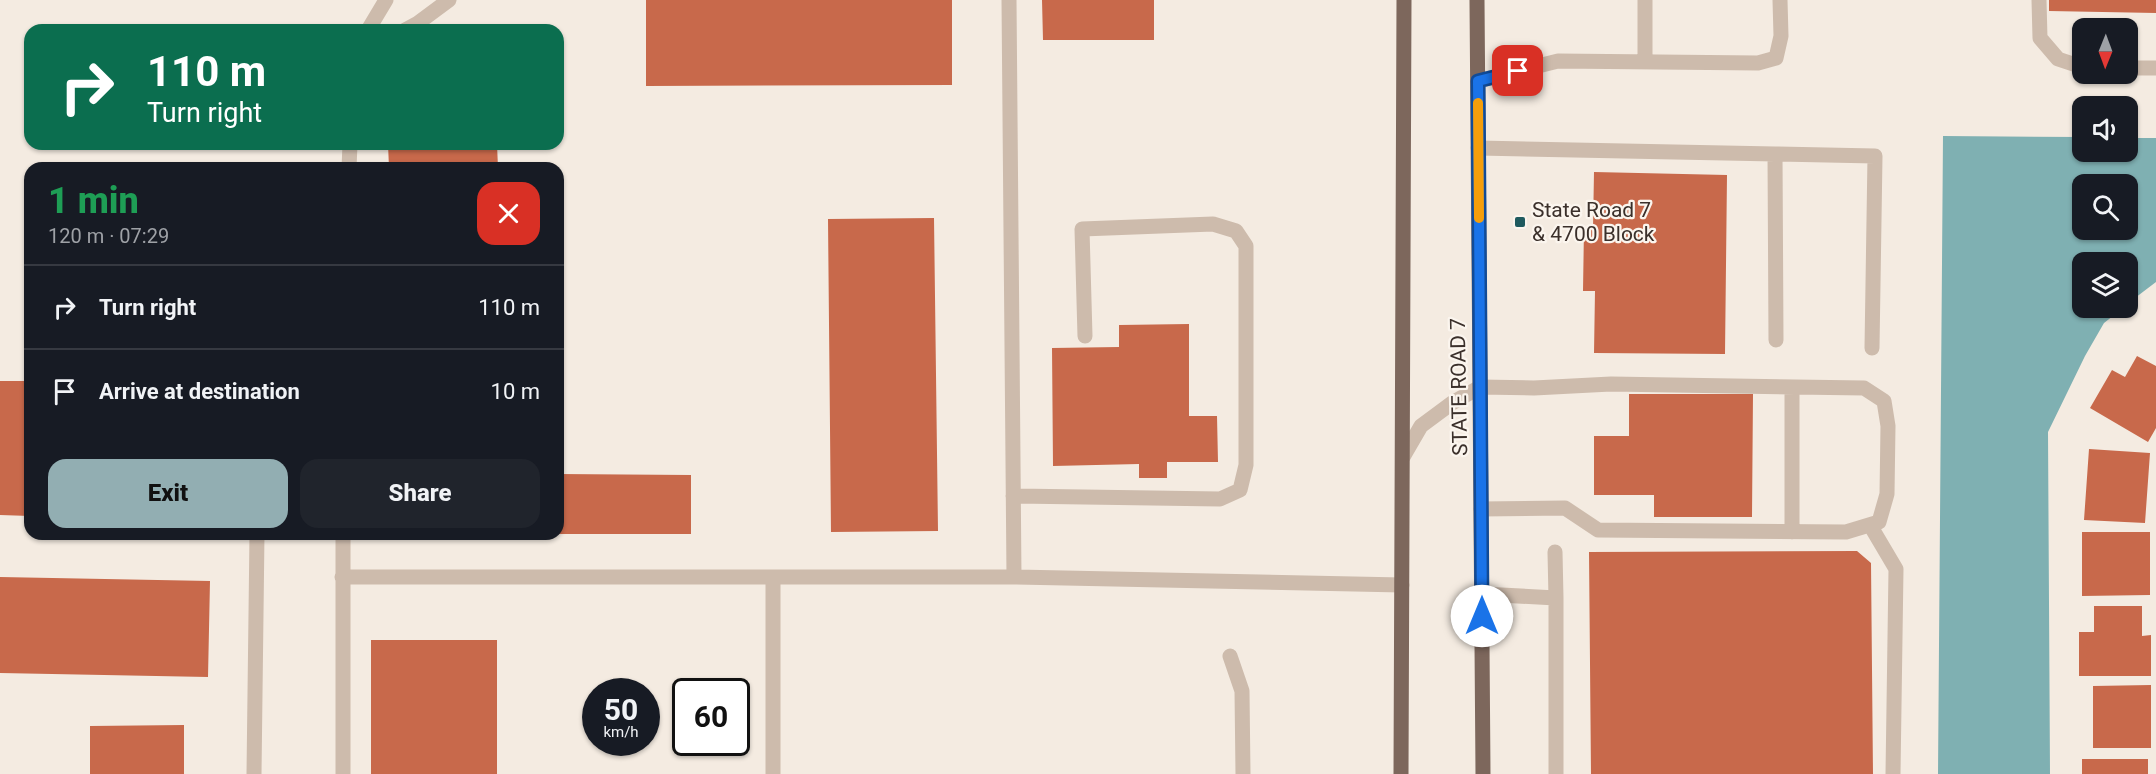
<!DOCTYPE html>
<html lang="en">
<head>
<meta charset="utf-8">
<style>
	:root { --surface:#171b24; --page:#20242c; --text:#f1f3f6; --muted:#9ea1a6; --line:#363941; --accent:#92aeb2 }
	body { margin:0; font-family:Roboto,sans-serif; background:var(--page); color:var(--text); height:100vh; display:flex; flex-direction:column; font-size:22px; white-space:nowrap }
	* { box-sizing:border-box; margin:0 }
	p { font-size:20px; color:var(--muted) }
	.icon { flex:none; width:33px; height:33px; fill:none; stroke:currentColor; stroke-width:2; stroke-linecap:round; stroke-linejoin:round }
	.map { position:relative; flex:1; overflow:hidden }
	.details { position:absolute; left:24px; top:162px; width:540px; height:378px; display:flex; flex-direction:column; background:var(--surface); border-radius:18px; box-shadow:0 2px 4px #0004 }
	.details>* { flex:none }
	.guide { position:absolute; left:24px; top:24px; width:540px; height:126px; border-radius:18px; box-shadow:0 2px 4px #0004; background:#0b6e4f; color:#fff; overflow:hidden }
	.needle { width:39px; rotate:181deg }
	.fabs { position:absolute; left:2072px; top:18px; display:grid; gap:12px }
	.fabs a { display:grid; place-items:center; width:66px; height:66px; border-radius:12px; background:var(--surface); box-shadow:0 2px 4px #0004; font-size:30px }
	.speed { position:absolute; left:582px; top:678px; display:flex; gap:12px; font-size:30px; font-weight:700; text-align:center }
	.speed>* { display:grid; place-content:center; width:78px; height:78px; border-radius:50%; background:var(--surface); box-shadow:0 2px 4px #0004; line-height:1 }
	.speed small { font-size:15px; font-weight:400 }
	.speed .limit { border:3px solid #111; border-radius:9px; background:#fff; color:#111 }
	.pin { position:absolute; display:grid; place-items:center; width:51px; height:51px; color:#fff; margin:-26px; border-radius:12px; box-shadow:0 3px 9px #0006 }
	.me { position:absolute; width:66px; margin:-33px; rotate:0deg; stroke-linejoin:round; filter:drop-shadow(0 0 4px #0008) }
	.turn { display:flex; align-items:center; gap:21px; height:126px; padding:0 24px; font-size:27px }
	.turn .icon { width:78px; height:78px; stroke-width:2.5 }
	.turn b { display:block; font-size:42px; line-height:51px }
	.round { display:grid; place-items:center; flex:none; width:63px; height:63px; border-radius:18px; background:var(--page) }
	.overview { display:flex; align-items:center; justify-content:space-between; height:102px; padding:0 24px }
	h1 { font-size:36px; font-weight:800; line-height:45px; color:#1e9e55 }
	.action { display:flex; gap:12px; margin-top:auto; padding:12px 24px }
	.action a { flex:1; height:69px; border-radius:18px; background:var(--accent); color:#111; font-size:24px; font-weight:800; line-height:69px; text-align:center }
	.action a+a { background:var(--page); color:var(--text) }
	ul { padding:0; list-style:none }
	li { display:flex; align-items:center; gap:18px; height:84px; padding:0 24px; border-top:2px solid var(--line) }
	li div { flex:1 }
	li b { display:block; font-size:22px }
	li em { font-style:normal }
	.map>svg:first-child { display:block }
	.water { fill:#7fb0b2; fill-rule:evenodd }
	.building { fill:#c8694b }
	.lines { fill:none; stroke-linecap:round; stroke-linejoin:round }
	.minor { stroke:#cdbbac; stroke-width:15 }
	.major { stroke:#7d675c; stroke-width:15 }
	.route-casing { stroke:#114b97; stroke-width:15 }
	.route { stroke:#1a73e8; stroke-width:10 }
	.slow { stroke:#f59e0b; stroke-width:10 }
	.poi-dot { fill:#1f5a5e; stroke:#fbf5ee; stroke-width:2 }
	.labels { text-anchor:middle; dominant-baseline:central; stroke-width:4.5; stroke-linejoin:round; paint-order:stroke }
	.poi-label { font-size:21px; fill:#3b302b; stroke:#fbf5ee; text-anchor:start }
	.street-label { font-size:21px; fill:#3b302b; stroke:#fbf5ee }
</style>
</head>
<body>
<div class="map">
<svg width="2156" height="774" viewBox="0 0 2156 774">
	<rect width="100%" height="100%" fill="#f4ebe1"/>
	<!-- water -->
	<path class="water" d="M1943,136l139,1v15h45v-14h29v144l-29,22v-42h-45v46h41l-19,15 -19,33 -37,76 2,342h-112zM2082,184h45v46h-45z"/>
	<!-- building -->
	<path class="building" d="M646,0h306v85l-306,1z
		M1042,0h112v40h-111z
		M2049,0h107v13l-107,-2z
		M388,144h109l1,24h-109z
		M1594,172l133,3 -2,179 -131,-1 1,-62h-12l1,-63h9z
		M934,218l4,313 -107,1 -3,-313z
		M1189,324v92h28l1,46h-51v16h-28v-14l-86,2 -1,-118 67,-1v-22z
		M2137,356l19,10v62l-8,14 -58,-34 22,-38 13,7z
		M0,381h30v135l-30,-1z
		M1629,394h124l-1,123h-98v-22h-60v-59h35z
		M2089,449l61,4 -5,70 -61,-3z
		M558,474l133,1v59h-133z
		M2082,532h68v63l-68,1z
		M1857,551l14,12 2,211h-282l-2,-222z
		M0,577l210,4 -2,96 -208,-4z
		M2094,606h48v30l9,-1v41h-72v-44h15z
		M371,640h126v134h-126z
		M2151,685v63h-58v-62z
		M184,725v49h-94v-48z
		M2082,759h66v15h-66z"/>
	<g class="lines">
		<!-- minor -->
		<path class="minor" d="M1009,0l5,577
			M1645,0v62
			M2039,0l1,38 18,21 24,8
			M368,30l18,-30
			M405,30l13,-7 31,-23
			M2127,68h29
			M1478,81l80,-20 200,2 18,-5 5,-22 -1,-36
			M1478,148l297,6 1,186
			M1775,154l100,2 -3,192
			M349,168l1,-24
			M1403,457l18,-31 31,-23 28,-16 54,1 77,-4 253,4 20,13 4,25 -1,68 -8,28 -33,10 -248,-2 -33,-22 -84,1
			M1013,496l207,3 20,-9 6,-25v-219l-10,-15 -23,-7 -131,5 3,107
			M1870,525l26,44 -3,205
			M1792,532v-145
			M343,534v240
			M1555,552l1,46
			M342,577h672l388,8
			M1482,594l74,4v176
			M1230,656l12,35 1,83
			M254,774l3,-240
			M773,774v-197"/>
		<!-- major -->
		<path class="major" d="M1477,0l6,774
			M1401,774l3,-774"/>
	</g>
	<g class="lines">
		<defs>
			<path id="route" d="M1482,616l-4,-535 40,-10"/>
		</defs>
		<!-- route casing -->
		<use href="#route" class="route-casing"/>
		<!-- route -->
		<use href="#route" class="route"/>
		<!-- slow -->
		<path class="slow" d="M1478,103l1,115"/>
	</g>
	<!-- markers -->
	<rect class="poi-dot" x="1514" y="216" width="12" height="12" rx="3"/>
	<g class="labels">
		<!-- poi labels -->
		<g class="poi-label">
			<text x="1532" y="210">State Road 7<tspan x="1532" dy="24">&amp; 4700 Block</tspan></text>
		</g>
		<!-- street labels -->
		<g class="street-label">
			<text transform="translate(1459 387) rotate(-91)">STATE ROAD 7</text>
		</g>
	</g>
</svg>
<div class="fabs">
<a><svg class="needle" viewBox="-14 -14 28 28"><path d="M0-13l5 13h-10z" fill="#e53935"/><path d="M0 13l5-13h-10z" fill="#9ea1a6"/></svg></a>
<a><svg class="icon" aria-label="sound" viewBox="0 0 24 24"><path d="M4 9h4l5-4v14l-5-4H4zM17 9q2 3 0 6"/></svg></a>
<a><svg class="icon" aria-label="search" viewBox="0 0 24 24"><circle cx="10" cy="10" r="6"/><path d="M15 15l6 6"/></svg></a>
<a><svg class="icon" aria-label="layers" viewBox="0 0 24 24"><path d="M12 4l9 5-9 5-9-5zM3 14l9 5 9-5"/></svg></a>
</div>
<div class="speed"><div>50<small>km/h</small></div><div class="limit">60</div></div>
<div class="pin" style="left:1518px;top:71px;background:#d93025"><svg class="icon" aria-label="arrive" viewBox="0 0 24 24"><path d="M6 21V4h12l-3 4 3 4H6"/></svg></div>
<svg class="me" style="left:1482px;top:616px" viewBox="-20 -20 40 40"><circle r="19" fill="#fff"/><path d="M0-13L10 11 0 6-10 11z" fill="#1a73e8"/></svg>
<div class="guide">
<div class="turn"><svg class="icon" aria-label="right" viewBox="0 0 24 24"><path d="M7 20v-9h11M14 6l5 5-5 5"/></svg><div><b>110 m</b>Turn right</div></div>
</div>
<section class="details">
<div class="overview"><div><h1>1 min</h1><p>120 m · 07:29</p></div><a class="round" style="background:#d93025;color:#fff"><svg class="icon" aria-label="close" viewBox="0 0 24 24"><path d="M6 6l12 12M18 6L6 18"/></svg></a></div>
<ul>
<li><svg class="icon" aria-label="right" viewBox="0 0 24 24"><path d="M7 20v-9h11M14 6l5 5-5 5"/></svg><div><b>Turn right</b></div><em>110 m</em></li>
<li><svg class="icon" aria-label="arrive" viewBox="0 0 24 24"><path d="M6 21V4h12l-3 4 3 4H6"/></svg><div><b>Arrive at destination</b></div><em>10 m</em></li>
</ul>
<div class="action"><a>Exit</a><a>Share</a></div>
</section>
</div>
</body>
</html>
